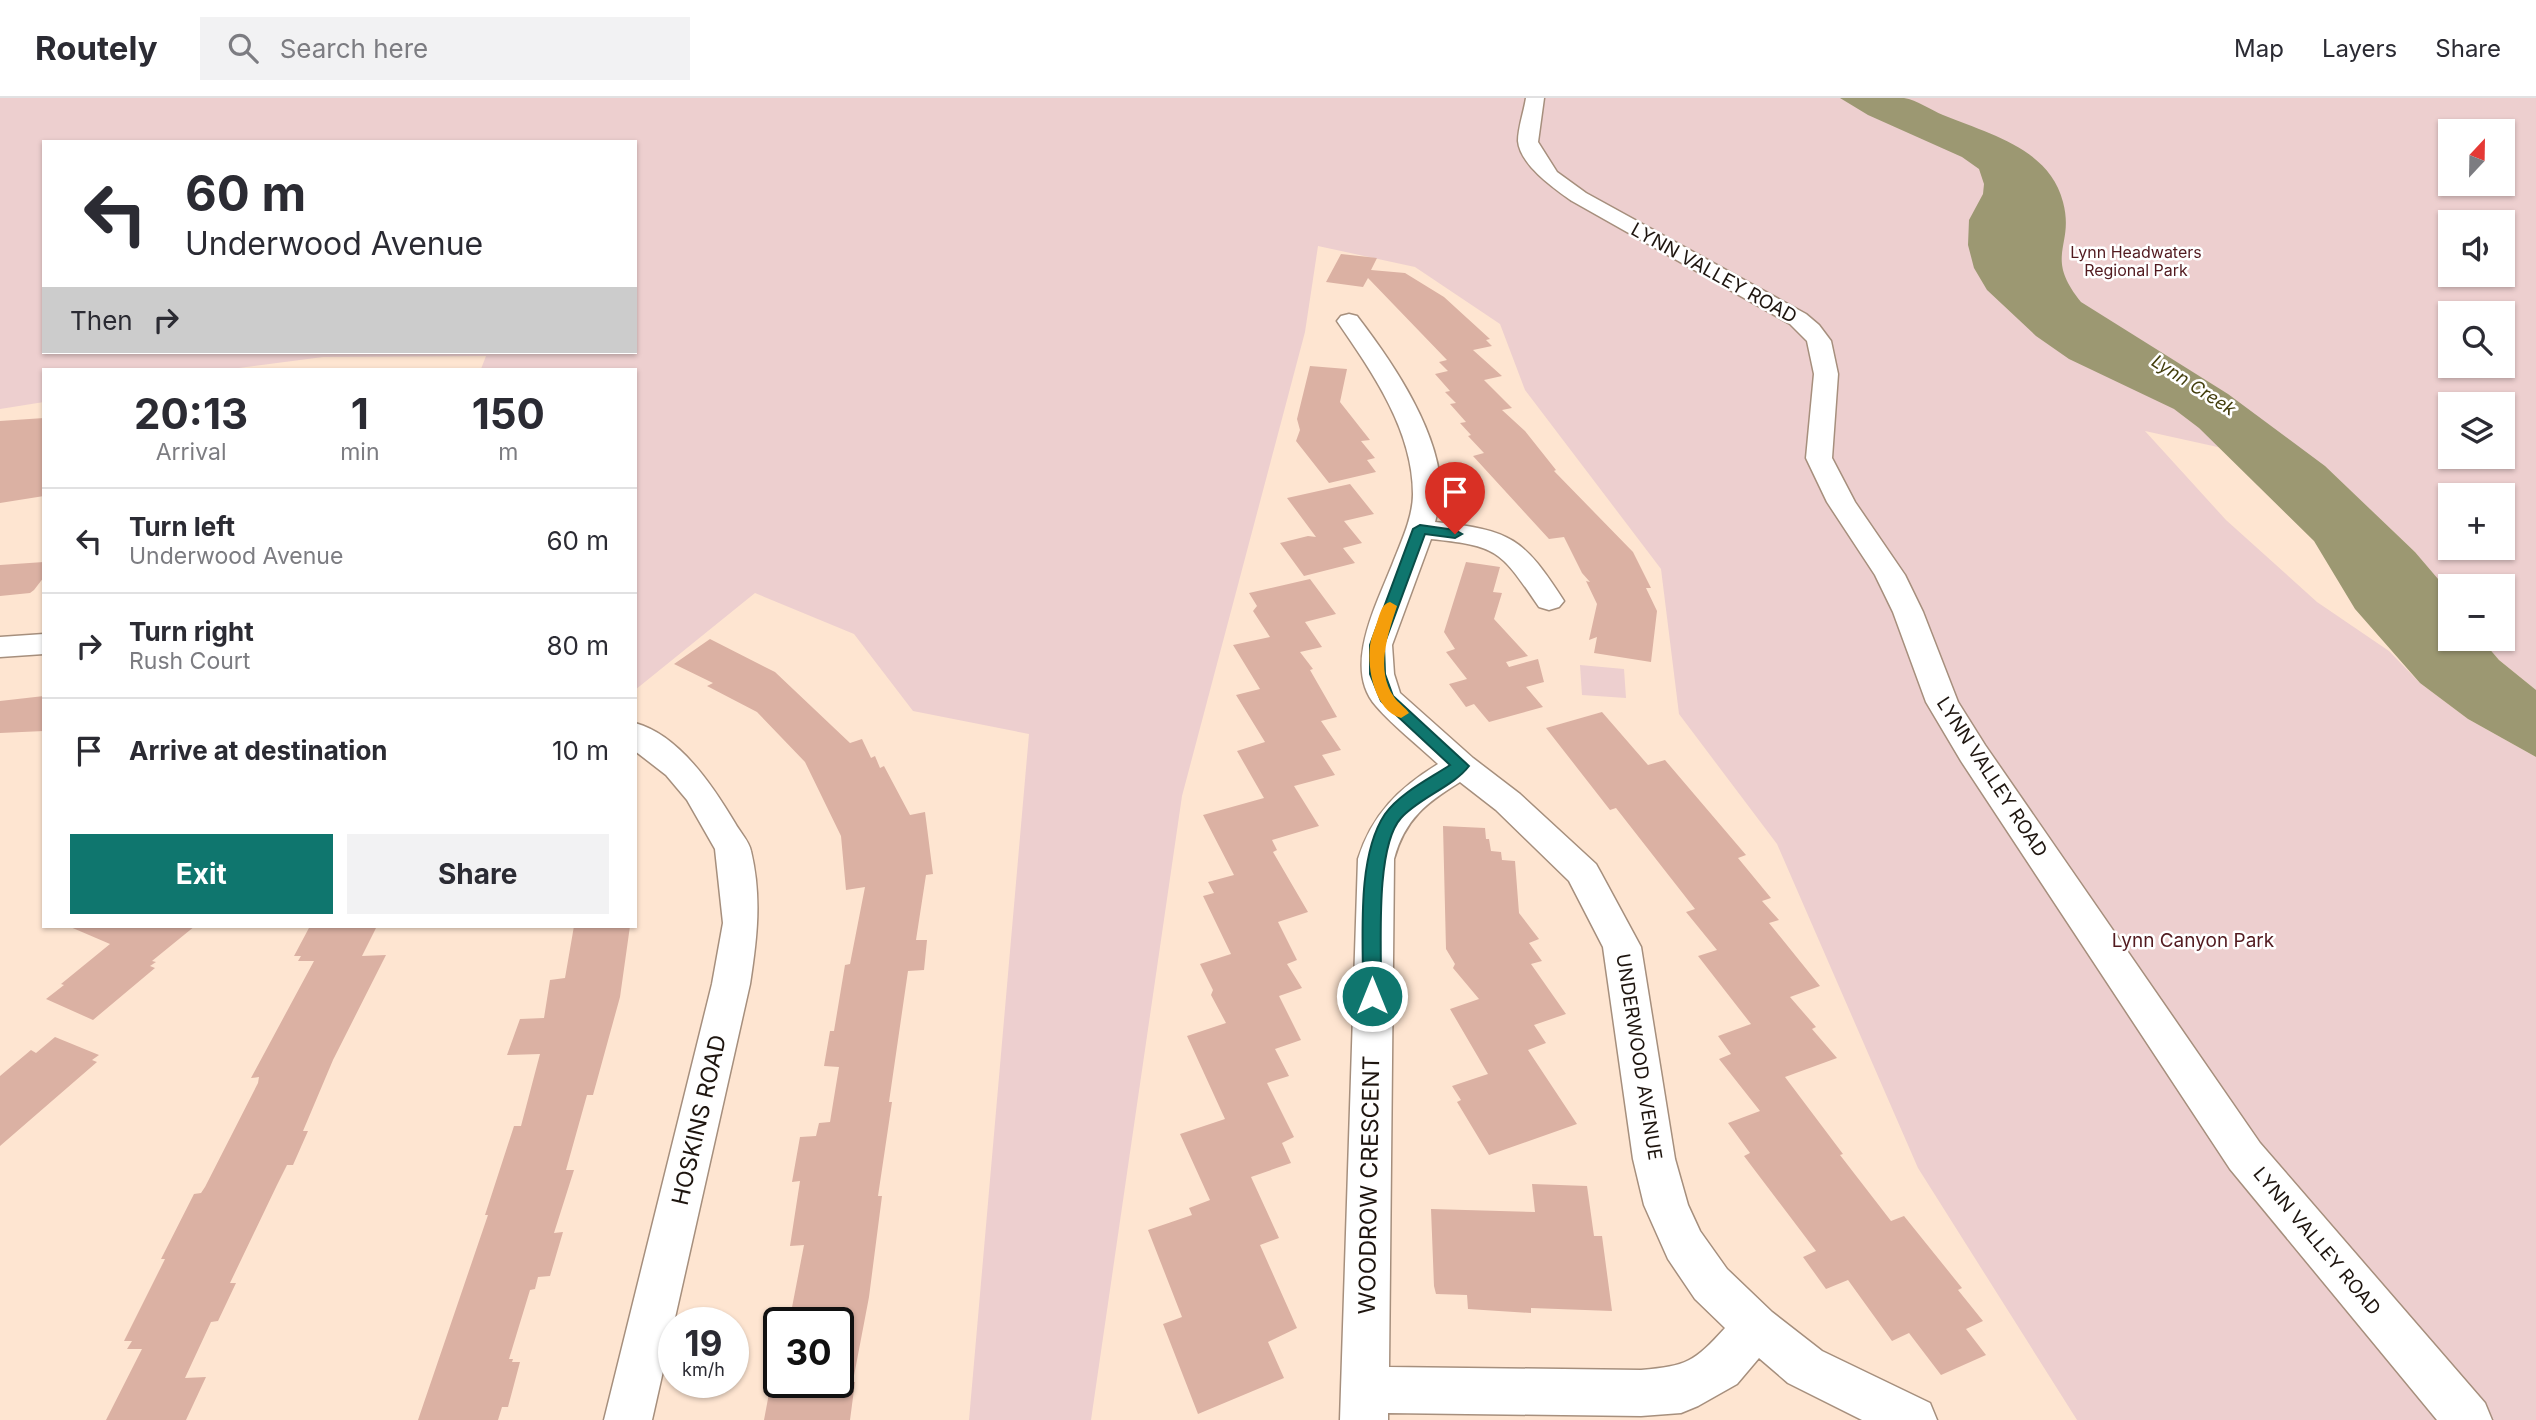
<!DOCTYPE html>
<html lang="en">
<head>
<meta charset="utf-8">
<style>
	:root { --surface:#fff; --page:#f2f2f3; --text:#2b2b33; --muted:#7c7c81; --line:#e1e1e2; --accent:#0f766e }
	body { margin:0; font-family:Inter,sans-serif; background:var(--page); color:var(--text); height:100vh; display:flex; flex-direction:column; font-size:26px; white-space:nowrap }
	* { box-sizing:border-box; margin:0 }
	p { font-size:23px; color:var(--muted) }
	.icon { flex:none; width:38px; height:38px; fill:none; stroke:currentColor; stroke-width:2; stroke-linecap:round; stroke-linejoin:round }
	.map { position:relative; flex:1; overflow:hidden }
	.drawer { position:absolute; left:42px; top:270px; width:595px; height:560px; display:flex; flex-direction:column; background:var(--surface); border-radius:0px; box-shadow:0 2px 5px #0004 }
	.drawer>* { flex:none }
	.banner { position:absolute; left:42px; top:42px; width:595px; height:214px; border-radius:0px; box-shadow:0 2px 5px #0004; background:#fff; color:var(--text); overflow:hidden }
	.needle { width:46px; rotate:22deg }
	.fabs { position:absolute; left:2438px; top:21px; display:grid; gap:14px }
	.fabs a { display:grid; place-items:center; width:77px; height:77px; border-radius:0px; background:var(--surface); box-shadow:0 2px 5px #0004; font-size:35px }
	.speed { position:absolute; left:658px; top:1209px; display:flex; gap:14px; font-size:35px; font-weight:700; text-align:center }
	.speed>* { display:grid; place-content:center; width:91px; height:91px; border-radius:50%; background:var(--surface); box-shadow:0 2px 5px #0004; line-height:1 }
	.speed small { font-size:18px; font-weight:400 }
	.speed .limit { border:4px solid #111; border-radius:10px; background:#fff; color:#111 }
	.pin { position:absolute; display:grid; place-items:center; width:60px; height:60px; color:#fff; margin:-72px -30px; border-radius:50% 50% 50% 0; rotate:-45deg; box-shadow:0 0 7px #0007 }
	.pin .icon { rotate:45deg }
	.me { position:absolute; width:77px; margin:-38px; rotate:0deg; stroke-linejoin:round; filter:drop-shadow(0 0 5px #0008) }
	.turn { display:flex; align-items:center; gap:24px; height:147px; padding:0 28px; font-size:32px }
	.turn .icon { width:91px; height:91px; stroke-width:2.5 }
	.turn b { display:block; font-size:49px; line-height:60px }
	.then { display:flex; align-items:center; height:66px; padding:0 28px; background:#0003; gap:14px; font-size:26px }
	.eta { display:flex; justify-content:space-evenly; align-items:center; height:119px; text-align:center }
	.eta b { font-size:42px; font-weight:700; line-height:49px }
	.cta { display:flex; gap:14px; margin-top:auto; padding:14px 28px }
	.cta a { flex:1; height:80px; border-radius:0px; background:var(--accent); color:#fff; font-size:28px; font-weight:700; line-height:80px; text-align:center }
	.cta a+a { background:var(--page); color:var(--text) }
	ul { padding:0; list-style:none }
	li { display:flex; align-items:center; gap:21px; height:105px; padding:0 28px; border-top:2px solid var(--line) }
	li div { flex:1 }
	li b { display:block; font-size:26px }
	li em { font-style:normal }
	header { display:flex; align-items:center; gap:42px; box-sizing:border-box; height:98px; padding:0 35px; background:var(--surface); border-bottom:2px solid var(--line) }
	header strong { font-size:33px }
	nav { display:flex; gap:38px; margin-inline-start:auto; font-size:24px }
	.search { width:490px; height:63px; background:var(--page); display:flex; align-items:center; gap:18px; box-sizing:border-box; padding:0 24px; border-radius:0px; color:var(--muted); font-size:26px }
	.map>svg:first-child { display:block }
	.green { fill:#edcfcf; fill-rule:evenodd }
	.water { fill:#9c9872 }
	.building { fill:#dbb1a3 }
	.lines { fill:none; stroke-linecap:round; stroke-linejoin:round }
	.street-casing { stroke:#a68f7d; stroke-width:3 }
	.street { fill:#fff; fill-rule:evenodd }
	.route { fill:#0f766e; stroke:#0a4d48; stroke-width:2 }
	.slow { fill:#f59e0b }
	.labels { text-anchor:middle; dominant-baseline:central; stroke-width:5; stroke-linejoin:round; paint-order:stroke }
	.far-park-label { font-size:16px; fill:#521a1f; stroke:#fff }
	.far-water-label { font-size:18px; font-style:italic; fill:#433e0d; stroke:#fff }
	.street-label { font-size:19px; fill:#1e150f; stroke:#fff }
	.park-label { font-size:19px; fill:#521a1f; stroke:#fff }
	.near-street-label { font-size:23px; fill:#1e150f; stroke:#fff }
</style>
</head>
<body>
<header>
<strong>Routely</strong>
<div class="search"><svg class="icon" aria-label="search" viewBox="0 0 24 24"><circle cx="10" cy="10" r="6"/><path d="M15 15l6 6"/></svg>Search here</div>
<nav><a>Map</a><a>Layers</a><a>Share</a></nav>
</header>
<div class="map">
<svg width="2536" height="1322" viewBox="0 0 2536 1322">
	<rect width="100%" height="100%" fill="#fee5d1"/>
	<!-- green -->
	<path class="green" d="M0,0h2536v592l-37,-30 -18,-21h21v-53h-52v9l-35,-43 -84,-80 -186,-41 81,89 91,82 72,49 31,32 48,36 68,38v663h-459l-159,-252 -141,-324 -98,-130 -18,-145 -136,-179 -25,-66 -85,-57 -97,-21 -13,86 -123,464 -91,624h-122l60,-686 -116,-23 -59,-77 -99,-41 -120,97v-321h-154l5,-13 -163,1 -92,12h-187v33l-44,7zM2450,33h52v53h-52zM44,44h591v210h-591zM2450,124h52v53h-52zM2450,215h52v53h-52zM2450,306h52v53h-52zM2450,397h52v53h-52z
		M1580,567l44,4 2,29 -44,-3z"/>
	<!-- water -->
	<path class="water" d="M1840,0c21,0 44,0 64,0 13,2 27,12 39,17 46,19 106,33 120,87 12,45 -20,53 18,100l147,92 97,72 90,86 29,34 6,9v44h31l18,21 37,30v67l-68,-38 -48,-36 -65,-74 -41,-68 -115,-113 -25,-19 -105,-50 -33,-23 -49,-46 -13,-22 -6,-23 1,-25 14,-26 1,-10 -5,-15 -17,-12 -94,-42z"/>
	<!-- building -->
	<path class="building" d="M1341,156l36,4 -6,12 34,3 39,24 46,42 -4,1 6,6 -19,4 29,26 -18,4 28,28 -10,2 23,21 31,39 -2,1 79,81 18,36h-5l11,23 -6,51 -57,-9 3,-16 -8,3 8,-36 -11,-23 4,1 -8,-9 -18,-36 -15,2 -76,-83 11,-3 -16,-17 3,-1 -11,-12 6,-1 -16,-18 6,-1 -11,-11 5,-1 -15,-17 13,-3 -9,-9 8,-2 -79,-82 -5,9 -37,-5z
		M1310,268l37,3 -7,33 30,38 -9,1 14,17 -8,2 9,12 -47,11 -33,-42 4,-11 -3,-11z
		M44,320v78l-44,7v-82z
		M1350,386l24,30 -30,7 18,22 -19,5 12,15 -51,13 -24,-33 28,-7 8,1 -29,-39z
		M44,464v15l-10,13 -4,3 -30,3v-31z
		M1466,464l34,5 -7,25 9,1 -8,26 34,37 -22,6 3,5 29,-8 6,23 -18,5 17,20 -54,15 -15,-18 -8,3 -17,-23 18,-5 -21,-27 9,-3 -11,-17z
		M1310,481l26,35 -31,8 17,25 -22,5 13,17 -3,1 27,47 -16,4 20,29 -19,5 13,20 -41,11 25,40 -47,14 5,10 -4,2 35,60 -30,10 19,38 -10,4 15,24 -23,8 22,44 -26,9 14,27 -22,7 27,54 -12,6 9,20 -40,14 28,61 -19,7 37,83 -29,14 16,36 -86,36 -35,-90 19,-7 -34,-87 44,-15 -3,-7 21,-8 -30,-66 45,-15 -38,-83 39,-13 -15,-28 2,-5 -13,-26 31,-10 -28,-58 11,-3 -6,-11 26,-7 -31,-60 61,-17 -27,-47 28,-9 -29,-47 24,-6 -27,-44 37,-8 -17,-26 4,-5 -8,-13z
		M710,541l65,33 75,71 12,-4 9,19 4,-2 5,12 4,-2 26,49 15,-3 8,62 -7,1 -10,65h11l-3,30 -16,1 -19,131h3l-14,94h4l-13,101 -16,84 -15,-1v-57h-49l15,-78 -14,1 10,-65 -8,1 8,-45 16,-1 3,-13 11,-1 9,-55 -15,-1 6,-35h4l11,-66 5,-1 15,-77 -19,3 -5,-54 -36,-74 -48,-50 -50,-26 6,-3 -39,-19z
		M44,598v35l-44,2v-32z
		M1602,614l46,53 17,-5 81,95 -8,3 33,40 -9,3 17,19 -10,3 51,63 -30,11 26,30 -4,2 25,29 -52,19 58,77 -3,1 51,66 13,-5 58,72 -4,2 25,31 -17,8 20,26 -45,20 -32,-42 -17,8 -44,-61 -22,9 -23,-32 13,-6 -72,-95 6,-3 -22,-30 32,-12 -41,-52 12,-5 -13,-18 33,-12 -53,-68 19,-6 -31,-38 9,-3 -79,-101 -6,2 -64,-82z
		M1443,728l42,2 1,11h3l2,12 10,1 1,8 13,1 4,52 20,26 -10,4 13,18 -11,3 35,50 -32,11 12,18 -18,7 49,74 -88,31 -32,-53 4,-2 -9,-14 36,-12 -38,-65 29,-10 -26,-31 2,-4 -9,-15z
		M68,828h127l-43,35 4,1 -6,4 5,2 -62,52 -47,-21 18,-14 -3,-1 49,-40z
		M310,828h67l-15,30 24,-1 -53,105 -30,71h5l-15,34h-6l-10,20 -47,98h6l-18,38 -7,1 -26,56 21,-1 -20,43h-80l36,-71h-15l5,-8h-8l41,-82h-4l33,-65 7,-1 4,-6 53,-104 1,-6 -8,1 63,-117h-16l3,-5h-7z
		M574,828h56l-10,71 -27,98h-6l-21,75h8l-20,63 9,-1 -13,44 -12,1 -3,12 -5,1 -21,69h4l-1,3h8l-12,45h-6l-4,13h-80l70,-205h-3l29,-89h7l19,-72 -33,1 13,-36 24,-1 6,-38 15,-2z
		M55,939l44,18 -7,5 5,2 -97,84v-70l31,-26 5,3z
		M1532,1086l55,2 7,50h8l10,75 -81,-3v5l-63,-4 -1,-14 -31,-1 -2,-8 -3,-77 104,3z
		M778,1284h77l-5,38h-86l6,-32h7z"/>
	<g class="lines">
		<defs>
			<path id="street" d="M1526,0h18l-6,44 19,30 29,21 220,121 13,11 12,16 7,33 -6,84 23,44 50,73 18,37 35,90 27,43 275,398 225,260 7,17h-55l-207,-251 -269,-408 -35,-59 -33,-90 -18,-37 -48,-73 -21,-44 8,-84 -7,-33 -17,-17 -218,-123c-17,-12 -52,-36 -54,-60 0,-13 6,-30 8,-43z
				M1349,216l8,2c36,47 85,118 84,180 -1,8 -4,18 -6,26 77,8 88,16 129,79l-5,6 -10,3 -10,-3c-38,-55 -39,-61 -108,-68l-39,106 2,29 6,19 73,65 47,36 76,70 5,9 40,74 34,212 13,46 12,26 27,38 45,43 50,39 108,52 7,17h-75l-74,-37 -29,-25 -22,26 -39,22 -17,7 -40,3 -253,-3v7h-48l18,-561c14,-45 41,-71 80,-95 -20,-19 -44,-37 -62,-58 -35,-39 3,-106 18,-146 8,-20 19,-44 19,-66 0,-64 -41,-122 -76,-173l4,-5zM1460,684l36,28 73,71 34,66 30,212 11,46 24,54 27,40 30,29c-31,34 -38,38 -84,42l-252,-3 5,-508c11,-40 32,-56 66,-77z
				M44,536v20l-44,3v-20z
				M635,625c44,12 78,63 100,100 5,9 14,18 16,28 11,46 6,88 -1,133l-98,436h-48l108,-436 11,-61 -8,-74 -28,-49 -21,-25 -31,-24z"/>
		</defs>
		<!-- street casing -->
		<use href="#street" class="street-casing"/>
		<!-- street -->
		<use href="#street" class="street"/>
	</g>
	<!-- route -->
	<path class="route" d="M1420,427l35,5 7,4 -7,4 -30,-4 -41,111 1,29 8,22 76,70c-15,20 -50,32 -68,52 -27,30 -19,136 -20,178l-2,5 -7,3 -6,-3 -3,-5c1,-52 -8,-137 22,-182 15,-21 44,-35 65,-49l-69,-64 -11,-27v-29l43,-116z"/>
	<!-- slow -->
	<path class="slow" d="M1390,504l7,4c-9,28 -22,64 -3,91 4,6 11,10 15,16l-8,5c-26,-7 -34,-49 -31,-72 1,-9 6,-19 8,-27 3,-8 4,-15 12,-17z"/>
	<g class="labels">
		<!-- far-park labels -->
		<g class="far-park-label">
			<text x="2136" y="154">Lynn Headwaters<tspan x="2136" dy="18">Regional Park</tspan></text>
		</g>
		<!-- far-water labels -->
		<g class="far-water-label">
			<text transform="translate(2194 287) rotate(33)">Lynn Creek</text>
		</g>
		<!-- street labels -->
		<g class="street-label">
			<text transform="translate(1714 175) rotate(29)">LYNN VALLEY ROAD</text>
			<text transform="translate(1992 679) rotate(57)">LYNN VALLEY ROAD</text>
			<text transform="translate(1639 959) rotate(81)">UNDERWOOD AVENUE</text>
			<text transform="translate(2317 1143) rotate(50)">LYNN VALLEY ROAD</text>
		</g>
		<!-- park labels -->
		<g class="park-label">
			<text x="2193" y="842">Lynn Canyon Park</text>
		</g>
		<!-- near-street labels -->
		<g class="near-street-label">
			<text transform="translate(699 1022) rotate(-77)">HOSKINS ROAD</text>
			<text transform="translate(1369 1087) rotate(-89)">WOODROW CRESCENT</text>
		</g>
	</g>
</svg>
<div class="fabs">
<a><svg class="needle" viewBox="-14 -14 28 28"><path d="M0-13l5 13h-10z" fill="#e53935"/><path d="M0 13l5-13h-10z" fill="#7c7c81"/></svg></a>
<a><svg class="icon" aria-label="sound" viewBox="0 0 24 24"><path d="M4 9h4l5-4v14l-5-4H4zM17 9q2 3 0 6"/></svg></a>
<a><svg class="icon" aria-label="search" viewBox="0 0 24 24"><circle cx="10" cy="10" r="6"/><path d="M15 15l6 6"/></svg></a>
<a><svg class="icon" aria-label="layers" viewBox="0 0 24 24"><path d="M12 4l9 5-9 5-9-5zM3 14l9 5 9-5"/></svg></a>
<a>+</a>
<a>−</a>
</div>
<div class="speed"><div>19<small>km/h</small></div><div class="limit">30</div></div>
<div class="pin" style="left:1455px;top:436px;background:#d93025"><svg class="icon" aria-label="arrive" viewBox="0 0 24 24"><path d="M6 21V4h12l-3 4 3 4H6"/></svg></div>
<svg class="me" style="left:1372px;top:898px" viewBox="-20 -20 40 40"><circle r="17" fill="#0f766e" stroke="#fff" stroke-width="3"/><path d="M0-11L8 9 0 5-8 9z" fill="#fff"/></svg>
<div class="banner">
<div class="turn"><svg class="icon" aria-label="left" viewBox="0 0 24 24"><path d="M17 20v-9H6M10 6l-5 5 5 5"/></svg><div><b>60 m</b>Underwood Avenue</div></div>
<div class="then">Then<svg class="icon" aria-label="right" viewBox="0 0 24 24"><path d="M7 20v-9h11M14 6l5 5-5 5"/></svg></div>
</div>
<section class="drawer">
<div class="eta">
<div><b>20:13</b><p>Arrival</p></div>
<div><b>1</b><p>min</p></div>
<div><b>150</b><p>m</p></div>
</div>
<ul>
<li><svg class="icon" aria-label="left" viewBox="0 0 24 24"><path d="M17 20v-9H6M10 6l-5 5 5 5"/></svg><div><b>Turn left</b><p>Underwood Avenue</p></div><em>60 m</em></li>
<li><svg class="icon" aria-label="right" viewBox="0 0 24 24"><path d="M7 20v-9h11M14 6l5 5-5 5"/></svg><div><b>Turn right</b><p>Rush Court</p></div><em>80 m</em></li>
<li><svg class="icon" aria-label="arrive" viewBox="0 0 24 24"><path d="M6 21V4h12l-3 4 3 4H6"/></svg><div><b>Arrive at destination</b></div><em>10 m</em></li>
</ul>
<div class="cta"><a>Exit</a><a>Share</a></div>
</section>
</div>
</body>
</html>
